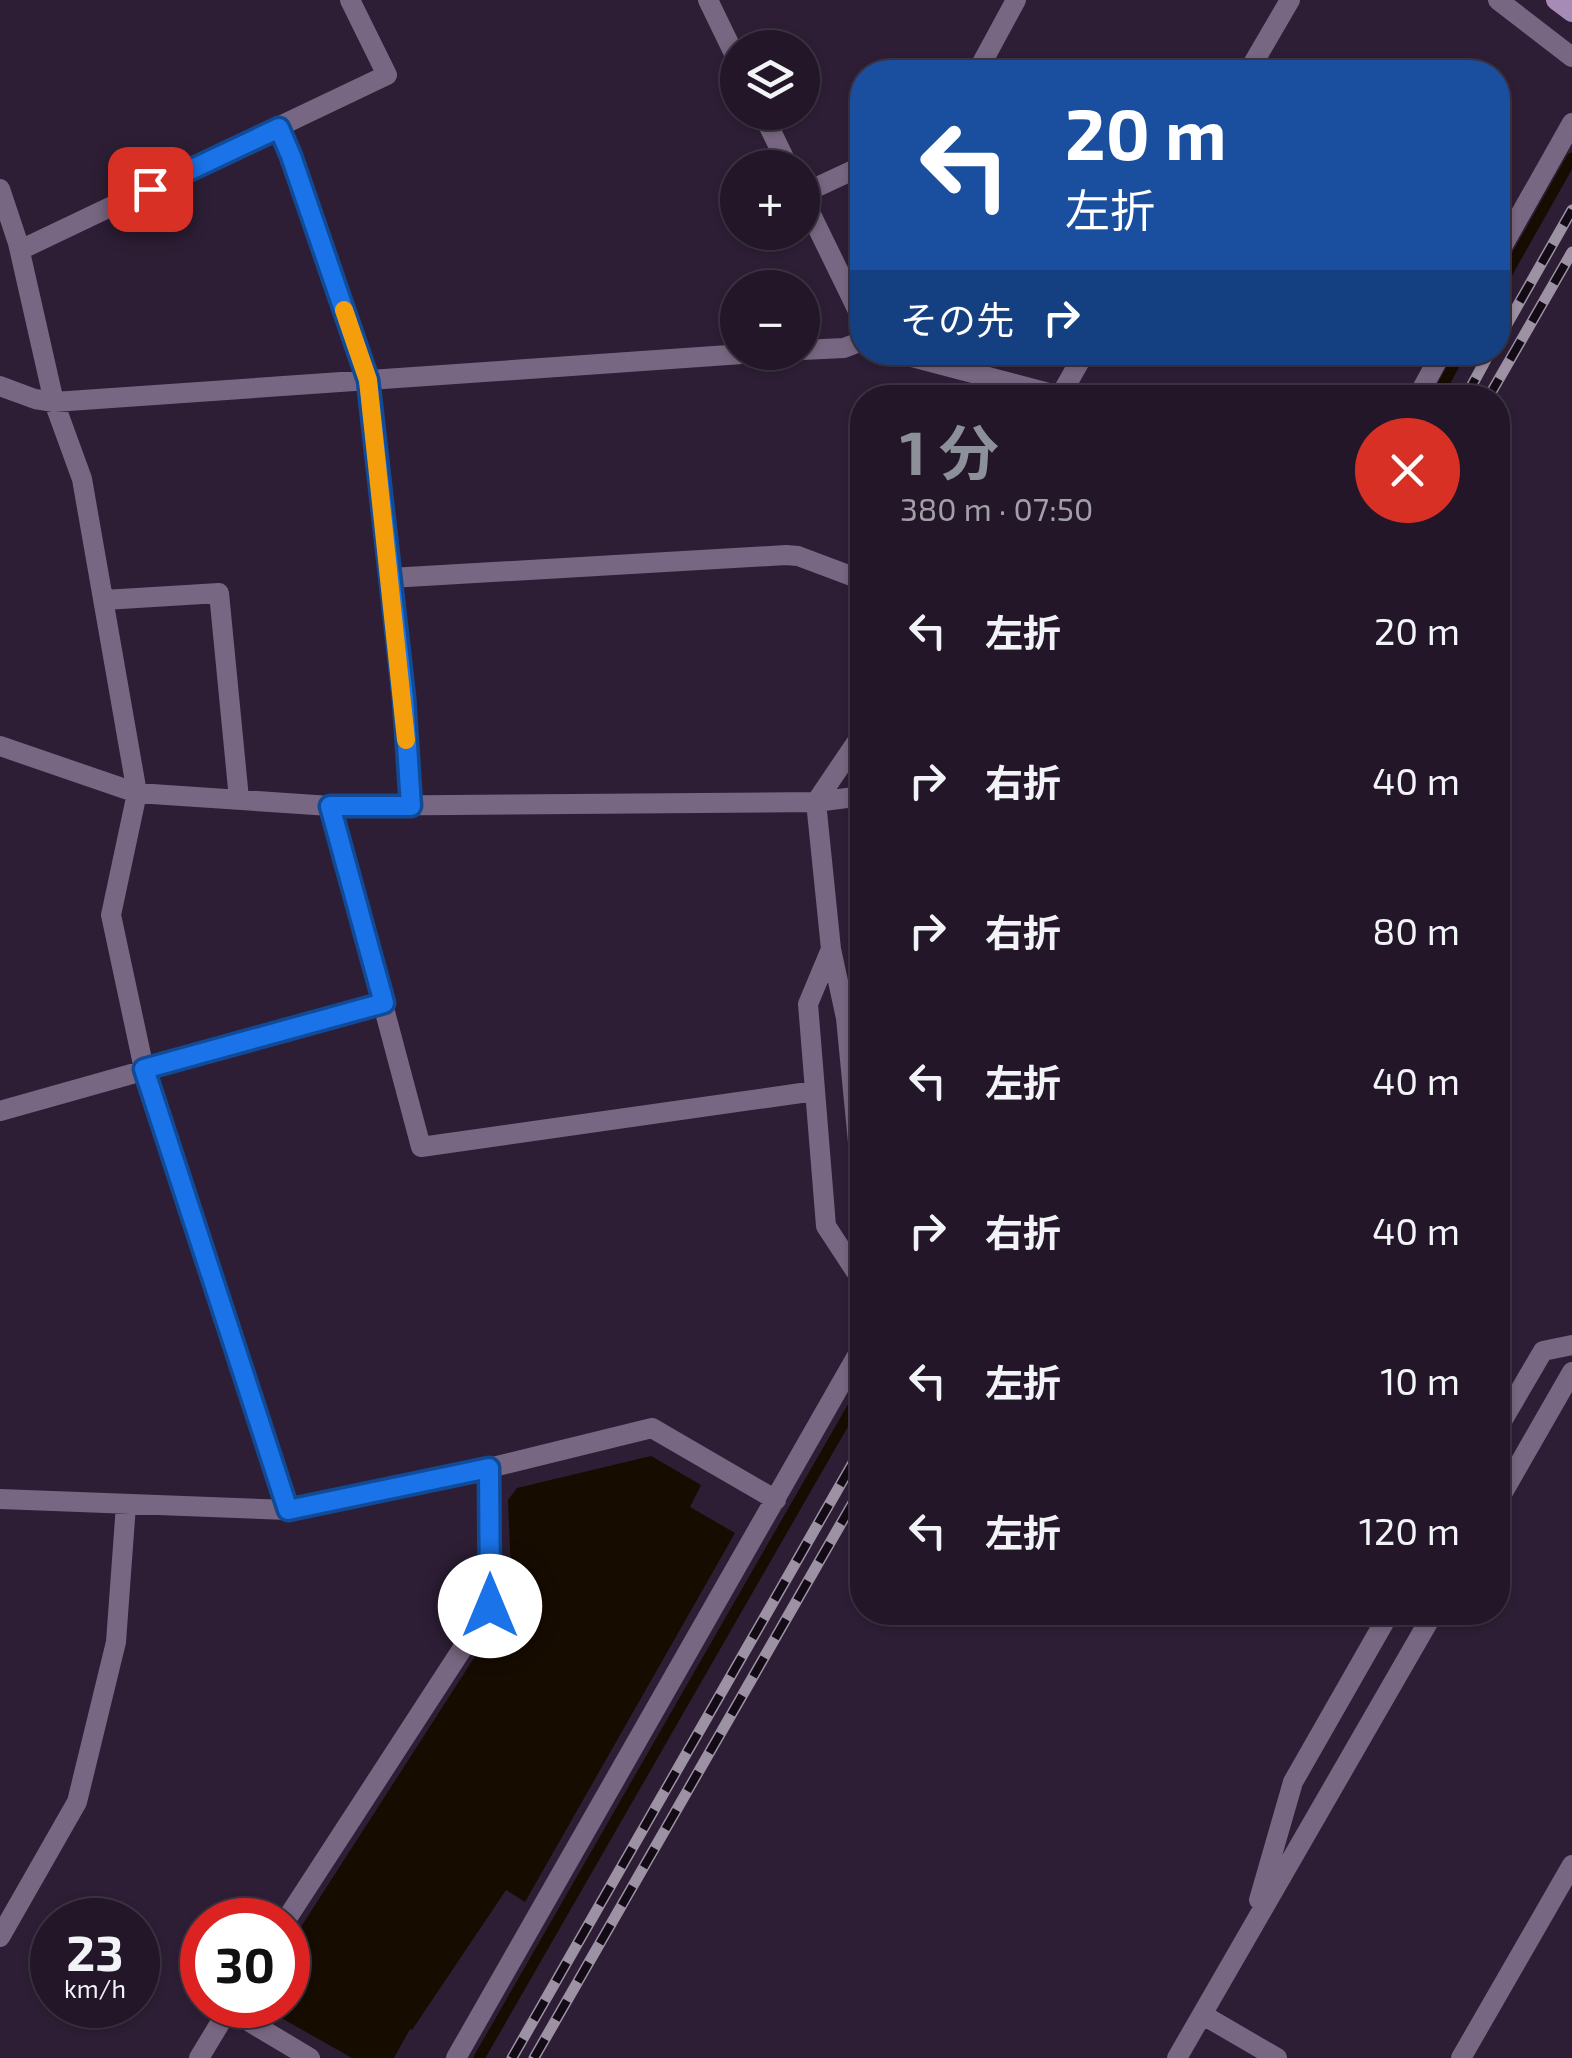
<!DOCTYPE html>
<html lang="ja">
<head>
<meta charset="utf-8">
<style>
	:root { --surface:#221628; --page:#2e2334; --text:#f1f3f6; --muted:#a29fa8; --line:#3f3545; --accent:#8c9099 }
	body { margin:0; font-family:"Exo 2","Noto Sans JP",sans-serif; background:var(--page); color:var(--text); height:100vh; display:flex; flex-direction:column; font-size:38px; white-space:nowrap }
	* { box-sizing:border-box; margin:0 }
	p { font-size:32px; color:var(--muted) }
	.icon { flex:none; width:55px; height:55px; fill:none; stroke:currentColor; stroke-width:2; stroke-linecap:round; stroke-linejoin:round }
	.map { position:relative; flex:1; overflow:hidden }
	.drawer { position:absolute; left:850px; top:385px; width:660px; height:1240px; display:flex; flex-direction:column; background:var(--surface); border-radius:40px; box-shadow:0 2px 8px #0004,0 0 0 2px var(--line) }
	.drawer>* { flex:none }
	.hud { position:absolute; left:850px; top:60px; width:660px; height:305px; border-radius:40px; box-shadow:0 2px 8px #0004,0 0 0 2px var(--line); background:#1a4fa0; color:#fff; overflow:hidden }
	.buttons { position:absolute; left:720px; top:30px; display:grid; gap:20px }
	.buttons a { display:grid; place-items:center; width:100px; height:100px; border-radius:50%; background:var(--surface); box-shadow:0 2px 8px #0004,0 0 0 2px var(--line); font-size:50px }
	.speed { position:absolute; left:30px; top:1898px; display:flex; gap:20px; font-size:50px; font-weight:700; text-align:center }
	.speed>* { display:grid; place-content:center; width:130px; height:130px; border-radius:50%; background:var(--surface); box-shadow:0 2px 8px #0004,0 0 0 2px var(--line); line-height:1 }
	.speed small { font-size:25px; font-weight:400 }
	.speed .limit { border:15px solid #d22; background:#fff; color:#111 }
	.pin { position:absolute; display:grid; place-items:center; width:85px; height:85px; color:#fff; margin:-42px; border-radius:20px; box-shadow:0 5px 15px #0006 }
	.me { position:absolute; width:110px; margin:-55px; rotate:0deg; stroke-linejoin:round; filter:drop-shadow(0 0 8px #0008) }
	.turn { display:flex; align-items:center; gap:35px; height:210px; padding:0 50px; font-size:45px }
	.turn .icon { width:130px; height:130px; stroke-width:2.5 }
	.turn b { display:block; font-size:70px; line-height:85px }
	.then { display:flex; align-items:center; height:95px; padding:0 50px; background:#0003; gap:20px; font-size:38px }
	.round { display:grid; place-items:center; flex:none; width:105px; height:105px; border-radius:52px; background:var(--page) }
	.headline { display:flex; align-items:center; justify-content:space-between; height:170px; padding:0 50px }
	h1 { font-size:60px; font-weight:700; line-height:75px; color:var(--accent) }
	ul { padding:0; list-style:none }
	li { display:flex; align-items:center; gap:30px; height:150px; padding:0 50px }
	li div { flex:1 }
	li b { display:block; font-size:38px }
	li em { font-style:normal }
	.map>svg:first-child { display:block }
	.water { fill:#170c00 }
	.lines { fill:none; stroke-linecap:round; stroke-linejoin:round }
	.stream { stroke:#170c00; stroke-width:11 }
	.street { stroke:#786782; stroke-width:20 }
	.secondary { stroke:#a78bb7; stroke-width:20 }
	.rail-casing { stroke:#9d91a4; stroke-width:11 }
	.rail { stroke:#120b15; stroke-width:8; stroke-dasharray:22; stroke-linecap:butt }
	.route-casing { stroke:#114b97; stroke-width:25 }
	.route { stroke:#1a73e8; stroke-width:18 }
	.slow { stroke:#f59e0b; stroke-width:18 }
</style>
</head>
<body>
<div class="map">
<svg width="1572" height="2058" viewBox="0 0 1572 2058">
	<rect width="100%" height="100%" fill="#2d1e35"/>
	<!-- water -->
	<path class="water" d="M651,1456l50,29 -11,22 45,26 -210,369 -19,-12 -94,140 -2,-1 -16,29h-42l-90,-51 26,-2v-58l224,-348 -4,-99 9,-12z"/>
	<g class="lines">
		<!-- stream -->
		<path class="stream" d="M1498,289l74,-131
			M1436,398l25,-46
			M479,2058l383,-667"/>
		<!-- street -->
		<path class="street" d="M708,0l30,62
			M1498,0l74,57
			M977,72l39,-72
			M1248,72l42,-72
			M762,112l27,56
			M279,128l88,251 37,319 7,108
			M0,189l18,54 36,159 28,77 55,314 -26,122 33,154 145,441
			M802,194l60,-28
			M802,196l60,123
			M20,250l367,-175 -37,-75
			M1498,254l74,-131
			M802,350l42,-2 18,-7
			M893,352l167,44
			M0,386l35,13 19,3 718,-50
			M1059,398l26,-46
			M1417,398l25,-46
			M390,578l396,-23 12,1 64,24
			M104,600l115,-7 20,206
			M862,734l-46,68 15,147 -23,55 18,222 36,55
			M0,746l137,47 193,13 486,-4 46,-6
			M330,806l91,341 394,-56
			M831,949l15,69 16,166
			M0,1111l384,-108
			M1498,1428l45,-77 29,-6
			M0,1499l289,11 200,-42 163,-40 124,72
			M1498,1501l74,-129
			M1259,1900l34,-118 97,-170
			M286,1920l204,-314 -1,-138
			M0,1937l77,-135 39,-160 10,-137
			M228,2009l82,49
			M1203,2015l74,43
			M199,2058l32,-53
			M456,2058l406,-711
			M1177,2058l257,-446
			M1461,2058l111,-193"/>
		<!-- secondary -->
		<path class="secondary" d="M1556,0l16,12"/>
		<defs>
			<path id="rail" d="M1498,340l74,-130
				M1465,398l25,-46
				M1488,398l84,-146
				M512,2058l350,-611
				M534,2058l328,-571"/>
		</defs>
		<!-- rail casing -->
		<use href="#rail" class="rail-casing"/>
		<!-- rail -->
		<use href="#rail" class="rail"/>
	</g>
	<g class="lines">
		<defs>
			<path id="route" d="M150,189l129,-61 12,28 77,224 36,318 7,108h-81l54,197 -240,66 144,441 201,-42 1,138"/>
		</defs>
		<!-- route casing -->
		<use href="#route" class="route-casing"/>
		<!-- route -->
		<use href="#route" class="route"/>
		<!-- slow -->
		<path class="slow" d="M344,310l24,70 38,360"/>
	</g>
</svg>
<div class="buttons">
<a><svg class="icon" aria-label="layers" viewBox="0 0 24 24"><path d="M12 4l9 5-9 5-9-5zM3 14l9 5 9-5"/></svg></a>
<a>+</a>
<a>−</a>
</div>
<div class="speed"><div>23<small>km/h</small></div><div class="limit">30</div></div>
<div class="pin" style="left:150px;top:189px;background:#d93025"><svg class="icon" aria-label="arrive" viewBox="0 0 24 24"><path d="M6 21V4h12l-3 4 3 4H6"/></svg></div>
<svg class="me" style="left:490px;top:1606px" viewBox="-20 -20 40 40"><circle r="19" fill="#fff"/><path d="M0-13L10 11 0 6-10 11z" fill="#1a73e8"/></svg>
<div class="hud">
<div class="turn"><svg class="icon" aria-label="left" viewBox="0 0 24 24"><path d="M17 20v-9H6M10 6l-5 5 5 5"/></svg><div><b>20 m</b>左折</div></div>
<div class="then">その先<svg class="icon" aria-label="right" viewBox="0 0 24 24"><path d="M7 20v-9h11M14 6l5 5-5 5"/></svg></div>
</div>
<section class="drawer">
<div class="headline"><div><h1>1 分</h1><p>380 m · 07:50</p></div><a class="round" style="background:#d93025;color:#fff"><svg class="icon" aria-label="close" viewBox="0 0 24 24"><path d="M6 6l12 12M18 6L6 18"/></svg></a></div>
<ul>
<li><svg class="icon" aria-label="left" viewBox="0 0 24 24"><path d="M17 20v-9H6M10 6l-5 5 5 5"/></svg><div><b>左折</b></div><em>20 m</em></li>
<li><svg class="icon" aria-label="right" viewBox="0 0 24 24"><path d="M7 20v-9h11M14 6l5 5-5 5"/></svg><div><b>右折</b></div><em>40 m</em></li>
<li><svg class="icon" aria-label="right" viewBox="0 0 24 24"><path d="M7 20v-9h11M14 6l5 5-5 5"/></svg><div><b>右折</b></div><em>80 m</em></li>
<li><svg class="icon" aria-label="left" viewBox="0 0 24 24"><path d="M17 20v-9H6M10 6l-5 5 5 5"/></svg><div><b>左折</b></div><em>40 m</em></li>
<li><svg class="icon" aria-label="right" viewBox="0 0 24 24"><path d="M7 20v-9h11M14 6l5 5-5 5"/></svg><div><b>右折</b></div><em>40 m</em></li>
<li><svg class="icon" aria-label="left" viewBox="0 0 24 24"><path d="M17 20v-9H6M10 6l-5 5 5 5"/></svg><div><b>左折</b></div><em>10 m</em></li>
<li><svg class="icon" aria-label="left" viewBox="0 0 24 24"><path d="M17 20v-9H6M10 6l-5 5 5 5"/></svg><div><b>左折</b></div><em>120 m</em></li>
</ul>
</section>
</div>
</body>
</html>
